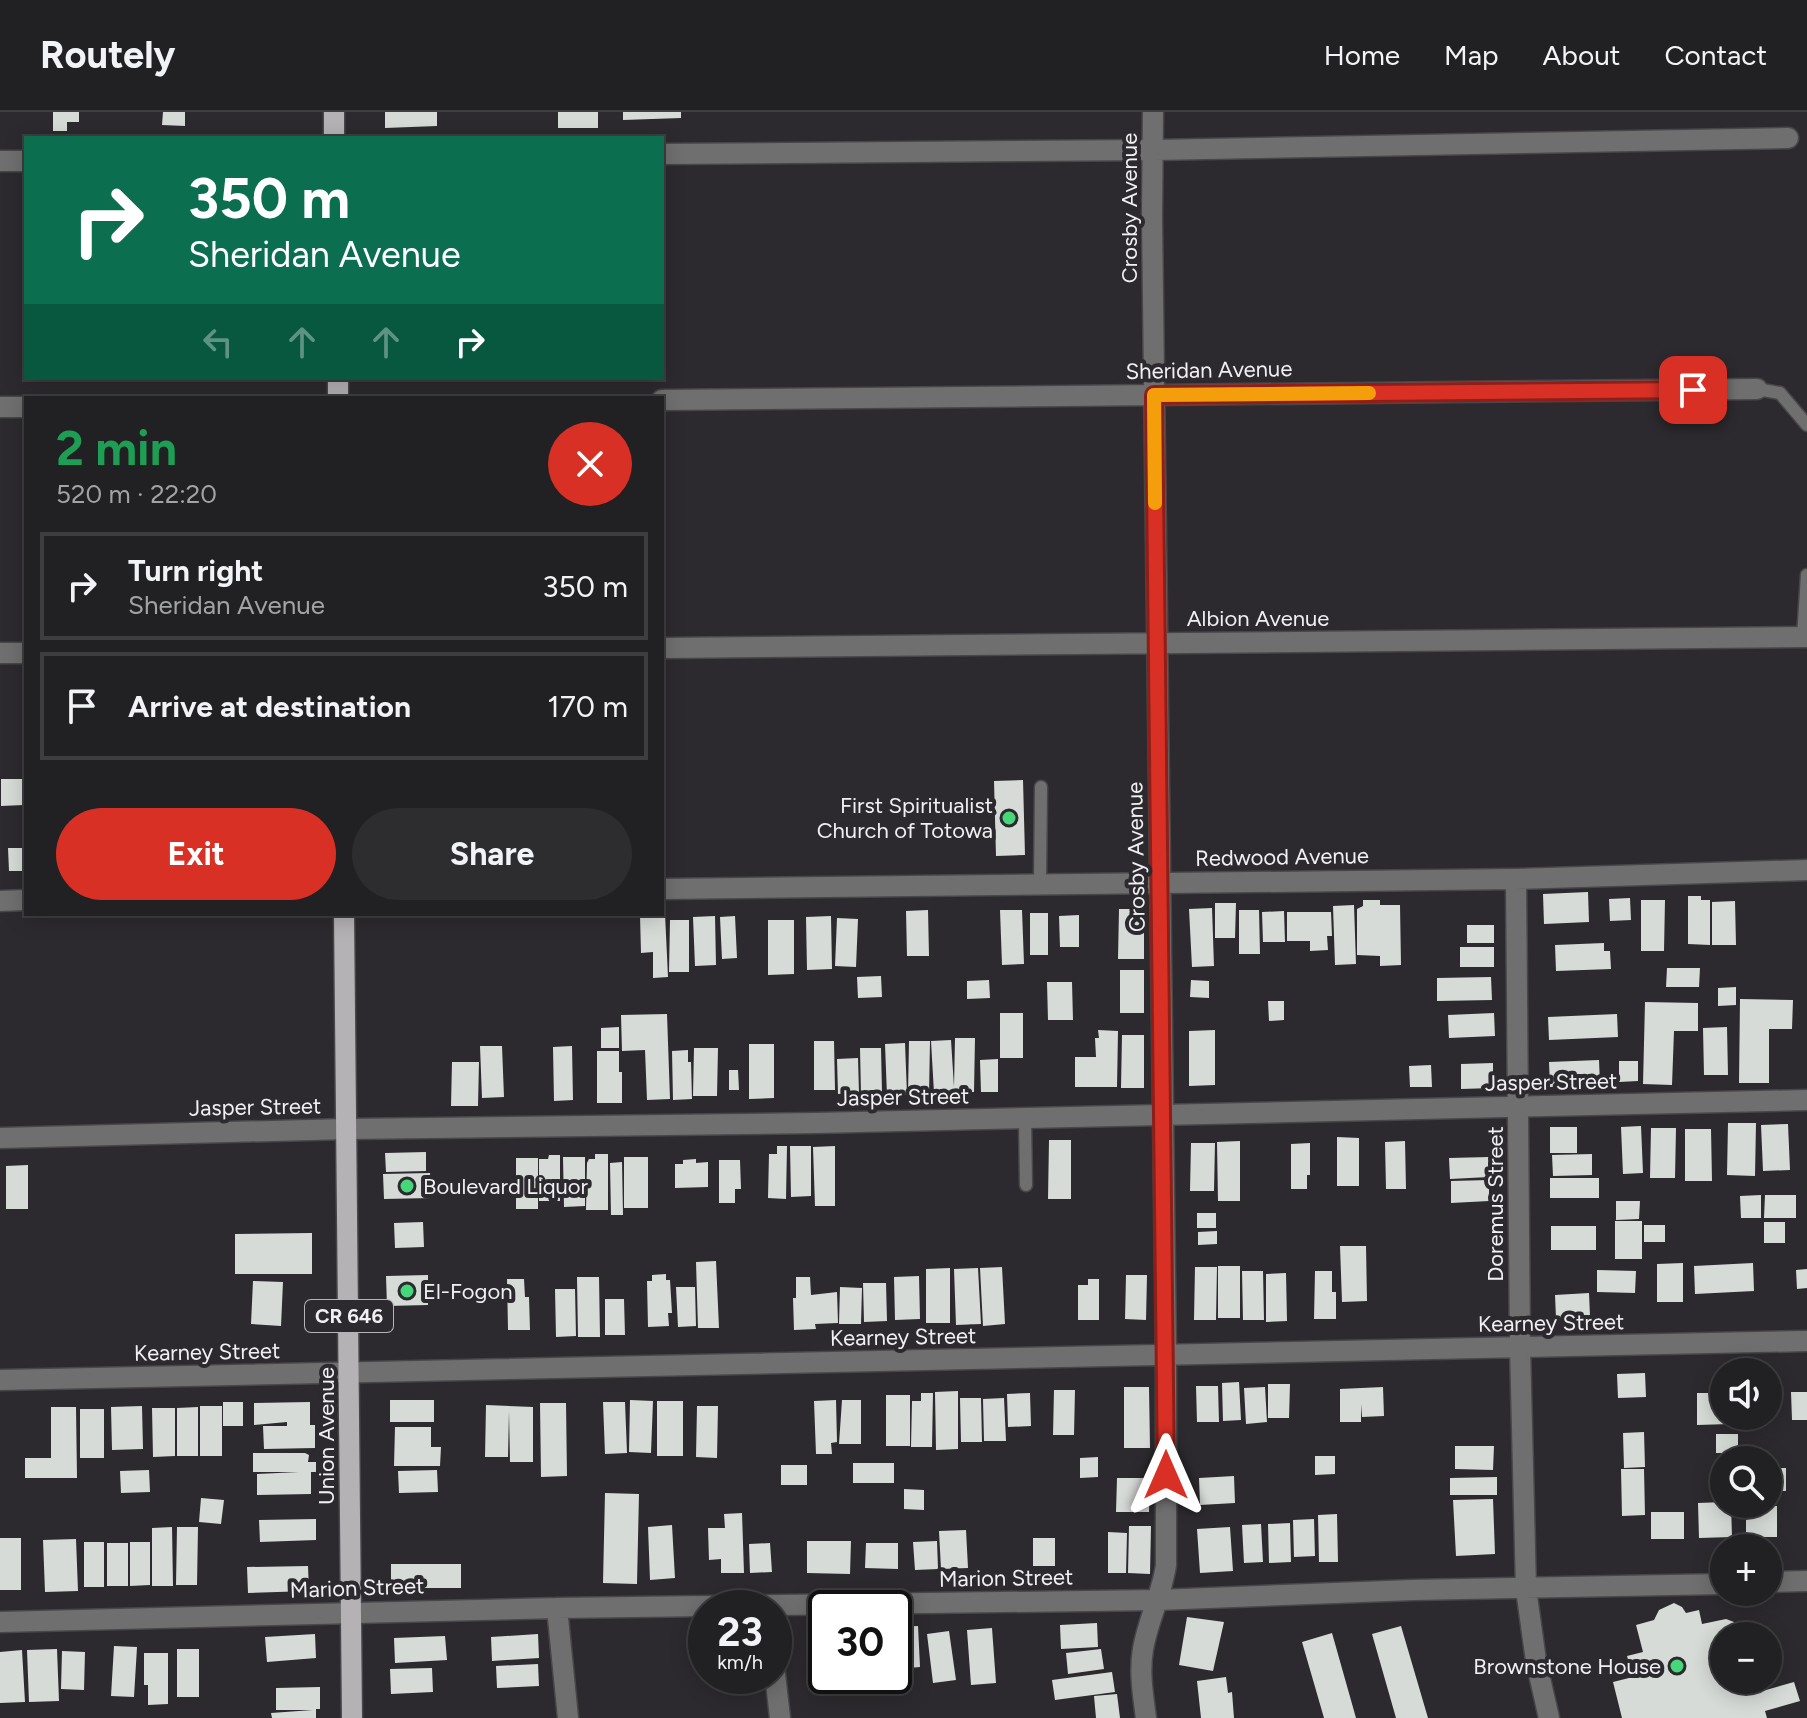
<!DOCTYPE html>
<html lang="en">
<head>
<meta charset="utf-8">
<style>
	:root { --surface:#212022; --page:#2d2d2f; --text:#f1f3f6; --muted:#a2a3a5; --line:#3e3e40; --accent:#d93025 }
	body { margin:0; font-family:Figtree,sans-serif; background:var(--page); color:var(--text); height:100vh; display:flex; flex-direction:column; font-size:30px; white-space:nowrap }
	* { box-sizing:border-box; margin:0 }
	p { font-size:26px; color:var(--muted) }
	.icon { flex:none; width:44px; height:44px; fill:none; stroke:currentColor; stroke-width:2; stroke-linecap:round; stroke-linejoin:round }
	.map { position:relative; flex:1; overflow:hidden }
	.side { position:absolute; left:24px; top:284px; width:640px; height:520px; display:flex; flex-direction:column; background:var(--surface); border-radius:0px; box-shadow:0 4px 20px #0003,0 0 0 2px var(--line) }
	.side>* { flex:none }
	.banner { position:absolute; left:24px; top:24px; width:640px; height:244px; border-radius:0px; box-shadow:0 4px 20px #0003,0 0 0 2px var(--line); background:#0b6e4f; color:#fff; overflow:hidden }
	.buttons { position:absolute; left:1710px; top:1246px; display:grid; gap:16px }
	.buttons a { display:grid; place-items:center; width:72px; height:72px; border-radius:50%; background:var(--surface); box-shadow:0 4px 20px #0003,0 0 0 2px var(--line); font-size:40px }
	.speed { position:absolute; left:688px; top:1478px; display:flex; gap:16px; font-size:40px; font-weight:700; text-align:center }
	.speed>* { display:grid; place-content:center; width:104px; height:104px; border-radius:50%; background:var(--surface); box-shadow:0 4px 20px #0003,0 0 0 2px var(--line); line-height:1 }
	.speed small { font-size:20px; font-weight:400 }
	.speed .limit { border:4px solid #111; border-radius:12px; background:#fff; color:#111 }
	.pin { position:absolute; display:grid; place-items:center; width:68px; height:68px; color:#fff; margin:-34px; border-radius:16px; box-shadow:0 4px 12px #0006 }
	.me { position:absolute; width:88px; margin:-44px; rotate:0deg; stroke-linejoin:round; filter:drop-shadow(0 0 6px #0008) }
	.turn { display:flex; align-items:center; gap:28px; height:168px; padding:0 32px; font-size:36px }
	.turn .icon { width:104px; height:104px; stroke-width:2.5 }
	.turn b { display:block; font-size:56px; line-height:68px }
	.lanes { display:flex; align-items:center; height:76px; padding:0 32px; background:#0003; justify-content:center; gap:40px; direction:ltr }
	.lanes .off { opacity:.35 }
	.round { display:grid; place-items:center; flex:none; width:84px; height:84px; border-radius:42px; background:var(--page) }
	.headline { display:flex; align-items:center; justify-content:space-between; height:136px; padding:0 32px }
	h1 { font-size:48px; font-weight:700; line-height:60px; color:#1e9e55 }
	.button { display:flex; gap:16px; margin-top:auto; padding:16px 32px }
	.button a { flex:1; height:92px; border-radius:48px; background:var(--accent); color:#fff; font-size:32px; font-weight:700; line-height:92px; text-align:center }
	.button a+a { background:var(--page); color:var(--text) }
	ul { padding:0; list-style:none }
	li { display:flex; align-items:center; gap:24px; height:108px; margin:0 16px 12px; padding:0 16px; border:4px solid var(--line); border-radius:0px }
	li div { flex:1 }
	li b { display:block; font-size:30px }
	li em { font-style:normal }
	header { display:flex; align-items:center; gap:48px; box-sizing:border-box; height:112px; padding:0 40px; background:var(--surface); border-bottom:2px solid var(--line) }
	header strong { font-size:38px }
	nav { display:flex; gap:44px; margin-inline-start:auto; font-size:28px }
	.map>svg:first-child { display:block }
	.building { fill:#d7dbd8 }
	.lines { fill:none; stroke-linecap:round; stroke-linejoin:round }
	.service-casing { stroke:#474649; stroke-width:15 }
	.minor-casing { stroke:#474649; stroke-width:23 }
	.primary-casing { stroke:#474649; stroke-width:23 }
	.service { stroke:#706f70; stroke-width:12 }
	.minor { stroke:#706f70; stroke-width:20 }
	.primary { stroke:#b4b2b5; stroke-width:20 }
	.route-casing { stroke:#8d1f18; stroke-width:20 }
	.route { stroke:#d93025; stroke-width:14 }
	.slow { stroke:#f59e0b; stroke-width:14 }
	.poi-dot { fill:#45d77a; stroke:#2c2a2e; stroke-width:3 }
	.labels { text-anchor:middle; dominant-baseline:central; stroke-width:8; stroke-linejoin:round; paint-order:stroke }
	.shield { fill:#2c2a2e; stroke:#b5b4b6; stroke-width:2 }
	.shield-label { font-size:20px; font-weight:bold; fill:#f0eff1 }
	.street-label { font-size:22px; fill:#f0eff1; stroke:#2c2a2e }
	.poi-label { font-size:22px; fill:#f0eff1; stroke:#2c2a2e; text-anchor:end }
</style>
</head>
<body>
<header>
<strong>Routely</strong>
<nav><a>Home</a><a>Map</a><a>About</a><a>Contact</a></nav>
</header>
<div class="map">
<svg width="1807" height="1606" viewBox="0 0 1807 1606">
	<rect width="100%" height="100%" fill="#2c2a2e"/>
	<!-- building -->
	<path class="building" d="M53,0h26v10h-12v9h-14z
		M163,0h22v14l-23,-1z
		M385,0h52v14l-52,2z
		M558,0h40v16h-40z
		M623,0h58v6l-58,2z
		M1,667h23v26l-23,1z
		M1023,668l2,75 -29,1 -2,-75z
		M8,736h18v23h-17z
		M1588,780l1,30 -45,2 -1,-30z
		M1688,784h13v4h9v45l-22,-1z
		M1630,786l1,22 -21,1 -1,-22z
		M1363,788h17v5h20l1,60 -21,1v-10l-23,-1v-46l6,-3z
		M1641,788h24l-1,51h-23z
		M1735,789l1,44h-24v-43z
		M1215,791h21l-1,35h-20z
		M1354,793l2,59 -21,1 -2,-59z
		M1212,796l2,58 -22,1 -3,-58z
		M1119,797h25v50h-26z
		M928,798l1,46h-22l-1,-45z
		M1000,798h22l2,54 -22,1z
		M1239,798h20l1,44h-21z
		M1284,799l1,31h-22l-1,-30z
		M1287,800h44l1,24h-5l1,14 -18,1v-10h-23z
		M1030,801h18v42h-18z
		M665,802l3,63 -15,1v-26l-12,1 -1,-38z
		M1079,803v32h-19l-1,-31z
		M715,804l1,49 -21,1 -2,-49z
		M735,804l2,42 -15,1 -2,-42z
		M831,804l1,53 -25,1 -1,-53z
		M837,806l21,1 -2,48 -21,-1z
		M670,808h19v52h-20z
		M768,808h26v54l-26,1z
		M1467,813h27v18h-27z
		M1604,831v8h6l1,18 -55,2 -1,-26z
		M1460,835h34v20h-34z
		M1667,856h33l-1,19h-33z
		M1120,858h24v43h-24z
		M881,864l1,21 -24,1 -1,-21z
		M1491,865l1,23 -55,1v-23z
		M989,868l1,18 -23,1v-18z
		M1191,868l18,1v17l-19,-1z
		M1047,870h25l1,38h-25z
		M1736,875v18l-18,1v-18z
		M1740,887l53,1 -1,29h-23v54h-30z
		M1268,889h16v19l-15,1z
		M1645,890l53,1v28h-24l-2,54 -29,-1z
		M1000,901h23v45h-23z
		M1494,901l1,23 -46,2 -1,-23z
		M667,902l3,85 -23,1 -2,-50 -23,1 -1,-36z
		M1617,902l1,23 -69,3 -1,-23z
		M619,915v21h-18v-20z
		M1727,915l1,48h-24l-1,-47z
		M1098,918l20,1 -1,56h-42v-30h21l-1,-19h4z
		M1215,918v55l-26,1v-55z
		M1122,923h22v53h-23z
		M955,926h20l-1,54 -40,1 -3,-52 20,-1 3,47z
		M814,929h20l1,49h-21z
		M909,929h21l-1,54h-21z
		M905,931l2,52 -20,1 -2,-52z
		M749,932h25v54l-25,1z
		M480,934h22l2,51 -22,1z
		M572,934l1,54 -19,1 -1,-54z
		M694,936h24l-1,48h-24z
		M860,936h21l1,45 -21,1z
		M688,938v12h3l1,37 -19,1 -1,-49z
		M597,939h22v21h3v31h-25z
		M858,946l1,35 -21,1 -1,-35z
		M998,947v33h-17l-1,-32z
		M1599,948l1,25 -50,2 -1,-25z
		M1619,949h19v20l-19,1z
		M452,950h27l-1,44h-27z
		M1493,951v25l-32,1v-25z
		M1431,953l1,22h-22l-1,-21z
		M729,958h9l1,20h-10z
		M1728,1011h28l-1,53 -28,-1z
		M1788,1012l2,46 -27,1 -2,-46z
		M1641,1014l2,47 -20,1 -2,-47z
		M1550,1015h27v26h-27z
		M1651,1016h25l-1,50h-25z
		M1685,1017h26l1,52h-27z
		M1337,1025l22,1v48h-22z
		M1049,1028h22v59h-23z
		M1240,1029v60h-22l-1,-59z
		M1405,1029l1,48h-20l-1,-47z
		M1191,1031h24l-1,48h-24z
		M1310,1031v32h-3v14h-16v-45z
		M777,1034h10l-1,53 -18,-1 1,-44h8z
		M790,1034h21v50l-20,1z
		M835,1034v60h-20l-2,-59z
		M426,1040v19l-40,1 -1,-19z
		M595,1042h13v56h-22l1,-47 2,-4h6z
		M1592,1042v21l-39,1 -1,-21z
		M549,1043h11v46h-21v-42h9z
		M563,1045h22v49l-21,1z
		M624,1045h24v51h-24z
		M1489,1045v20l-39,2 -1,-21z
		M516,1046h22v51h-22z
		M696,1047v4l12,-1v25l-33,1v-24h8v-4z
		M719,1048h21l1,29h-6v14h-16z
		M622,1050l1,53h-12l-1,-52z
		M28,1053v44h-22v-43z
		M430,1061l1,25 -47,1 -1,-25z
		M1550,1066h49v20h-49z
		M1489,1068v21l-38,2v-22z
		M1761,1083v23h-20l-1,-22z
		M1765,1083h31v23h-32z
		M1616,1089h24l-1,18 -23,1z
		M1197,1101h19v15h-19z
		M1615,1109h27v38h-27z
		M423,1110l1,25 -29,1 -1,-25z
		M1764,1110h21v21h-21z
		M1644,1113h21v17h-21z
		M1551,1114h45v24h-45z
		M1217,1119v13l-19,1v-13z
		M312,1121v41h-77v-40z
		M1340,1134h26l1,55 -25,1z
		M716,1149l3,67h-21l-2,-66z
		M1683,1151v39h-26v-38z
		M1753,1151l1,28 -59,3 -1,-28z
		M1218,1154h22v52h-22z
		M1002,1155l3,57 -22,2 -3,-58z
		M1195,1155h22l-1,53h-22z
		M950,1156v55h-24v-54z
		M978,1156l3,56 -25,1 -2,-56z
		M1807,1157v19l-10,1 -1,-19z
		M1597,1158l39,1 -1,22 -38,-1z
		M1242,1159h21l1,49h-21z
		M1315,1159h17v21h4v27h-22z
		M1286,1161l1,48 -21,1v-48z
		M666,1162v6h4l2,33h-4l1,13 -21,1 -1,-46h5v-6z
		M428,1163v30l-41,1 -1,-30z
		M1126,1163h21l-1,45 -21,-1z
		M919,1164l1,43 -25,1 -1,-43z
		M577,1165h22l1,60h-22z
		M796,1165h14l1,18 26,-3 1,31 -23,1 1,5 -22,1 -1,-32h3z
		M507,1167h17l1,18h4l1,33h-22z
		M1088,1167h11v41h-21v-35h10z
		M253,1169l30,1 -2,44 -30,-2z
		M863,1171h23l1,38 -23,1z
		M676,1175h19l1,39 -18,1z
		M840,1175l22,1 -1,36h-22z
		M555,1177h20l1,47 -20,1z
		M1589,1181l1,23 -34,2 -1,-23z
		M605,1187h19l1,36h-20z
		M1645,1261l1,24 -28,1 -1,-24z
		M1239,1270l2,38 -18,1 -1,-38z
		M1268,1272h22l-1,34h-21z
		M1196,1274h22l1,36h-22z
		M1124,1275h25l1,61h-26z
		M1265,1275l2,35 -21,2 -2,-36z
		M1383,1275l1,29 -22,1 -1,-13v18h-21v-33z
		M1054,1278h21l-1,45h-21z
		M958,1279v58l-22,1 -1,-58z
		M1791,1280h16v28h-15z
		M921,1281h12l-1,54h-21l1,-46h9z
		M1030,1281l1,33 -23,1 -1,-33z
		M1697,1281h27v23h5l1,8 -33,1z
		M886,1283h24v51h-24z
		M960,1286h21l1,44h-21z
		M1004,1286l2,43h-22l-1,-42z
		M390,1288h44v22h-44z
		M630,1288l23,1 -2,52 -22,-1z
		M836,1288l1,42 -6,1 1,11h-16l-2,-53z
		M842,1288h19v44h-22z
		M657,1289h26v55h-26z
		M223,1290h20v24h-20z
		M310,1290v23h5v23l-51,1 -1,-23h24v-4l-33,3v-22z
		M603,1290h22l2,51 -22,1z
		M540,1291h26l1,73 -26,1z
		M486,1293l47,2v55h-23l-1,-51 -1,46h-23z
		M142,1294l1,43 -31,1 -1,-43z
		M200,1294h22v50h-22z
		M697,1294h21l-1,52 -21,-1z
		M51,1295h25l1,71h-52v-20h26z
		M198,1295v49h-21v-48z
		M152,1296h23v48l-22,1z
		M80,1297h24v49h-24z
		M395,1315h36v20h10l-1,19h-46z
		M1644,1320l1,35 -21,1 -1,-35z
		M1716,1322h22v19h-22z
		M1455,1334h39l-1,24 -38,-1z
		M253,1341h52l4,2 -1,7h8v10h-5v22l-54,1v-21l42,-2h-46z
		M1315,1344h20v18l-20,1z
		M1098,1345v20l-18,1v-20z
		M853,1351h41v20h-41z
		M781,1353h26v20h-26z
		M1717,1356h7v22h-7z
		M1768,1356h18v23h-18z
		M1621,1357h23l1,46 -23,1z
		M149,1358l1,22 -29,1 -1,-22z
		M437,1358l1,22 -39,1 -1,-22z
		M1234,1364l1,27 -35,2 -1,-27z
		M1497,1365v18h-47v-17z
		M1117,1366h33l-1,34h-33z
		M904,1377l20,1v20l-20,-1z
		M605,1381l34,1 -2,90 -34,-1z
		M201,1386l23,2 -3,24 -22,-2z
		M1493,1387l2,55 -39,2 -3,-56z
		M1724,1390l7,2 1,33 -33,1 -1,-35z
		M1746,1394h31v31h-31z
		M1651,1400h33v27h-33z
		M742,1401l2,60h-23v-14l-12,1 -1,-32h17l-1,-14z
		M1337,1402l1,48h-19l-1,-47z
		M316,1407v21l-56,2 -1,-22z
		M1314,1407l1,37 -21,1 -1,-37z
		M1290,1411l1,39 -22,1 -1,-39z
		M1261,1412l2,38 -19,1 -2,-38z
		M672,1413l3,53 -25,2 -2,-53z
		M1129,1414h22l-1,48 -22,-1z
		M172,1415l1,59h-21v-58z
		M177,1415h21l-1,58h-21z
		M1230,1415l3,44 -33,2 -3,-44z
		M966,1418l2,38 -27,1 -2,-38z
		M1108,1420l19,1 -1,40h-18z
		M0,1426h21v52h-21z
		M1033,1426h22v28h-22z
		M76,1427l2,52 -33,1 -2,-52z
		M807,1429h44l-1,33 -43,-1z
		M937,1429l1,28 -23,1 -2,-28z
		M84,1430h20v45h-20z
		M130,1430h20v43l-20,1z
		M107,1431h21v43h-21z
		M770,1431l2,29 -22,1 -1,-29z
		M866,1431h32v26l-33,-1z
		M391,1452h70v24h-70z
		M308,1454l1,25 -61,2 -1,-26z
		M1674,1491l8,4 4,6 13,-3 3,14 24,-5 8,3 5,7 1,7h-16v44h16l1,3 15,-3 3,12 35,-10 6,19 -35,10 2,7h-145l-9,-36 20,-5 -6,-21 16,-4 -7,-27 18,-5 5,-10z
		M1187,1505l37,5 -11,49 -34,-6z
		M1097,1511l1,24 -37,2 -1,-24z
		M918,1514l2,41 -23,2 -2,-42z
		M1401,1514l27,92h-32l-24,-84z
		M992,1516l4,55 -25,2 -4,-55z
		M949,1519l7,49 -23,3 -6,-49z
		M1332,1521l24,85h-32l-22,-76z
		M315,1522l1,24 -49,4 -2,-25z
		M538,1522l1,24 -47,3 -1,-24z
		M445,1524l2,24 -52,3 -1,-25z
		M114,1534l23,1 -3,50 -23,-1z
		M57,1537l2,52 -30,1 -2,-52z
		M177,1537h22v48h-22z
		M1101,1537l3,20 -36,5 -2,-21z
		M22,1538l3,52 -25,1v-51z
		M62,1539l23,1 -1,38 -23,-1z
		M144,1541h24v51l-20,1v-20h-4z
		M538,1552l1,22 -42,2 -1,-22z
		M826,1554v10h12v8l-30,3 -2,-20z
		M432,1556l1,24 -42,2 -1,-25z
		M1112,1560l3,20 -60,8 -3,-20z
		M1226,1565l2,16 4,-1 2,26h-33l-4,-37z
		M320,1575v22h-4v9h-44l-1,-5 42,-3h-37v-22z
		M1117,1582l3,24h-24l-2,-22z"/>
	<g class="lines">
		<defs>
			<path id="service" d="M1757,277l23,4 27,32
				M1803,525l4,-62
				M1040,772l1,-97
				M1025,1006l1,67"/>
			<path id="minor" d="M662,42l492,-4 634,-12
				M0,49h26
				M662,288l1095,-11
				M0,295h26
				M662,536l1145,-11
				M0,541h26
				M1516,767l4,468 6,242 10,72 13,57
				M662,777l854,-10 291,-9
				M0,789l26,-1
				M0,1026l347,-9 469,-6 991,-23
				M0,1268l1807,-39
				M1768,1470l39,-1
				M557,1496l11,110
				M0,1510l557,-14 601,-8 255,-10 311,-6
				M774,1553l6,53
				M1146,1606c-3,-23 -7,-46 -3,-69 5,-29 19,-55 23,-84v-210l-14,-1139 1,-104"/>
			<path id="primary" d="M334,0v26
				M338,266v20
				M344,802l8,804"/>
		</defs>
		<!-- service casing -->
		<use href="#service" class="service-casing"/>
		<!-- minor casing -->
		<use href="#minor" class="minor-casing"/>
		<!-- primary casing -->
		<use href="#primary" class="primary-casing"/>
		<!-- service -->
		<use href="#service" class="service"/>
		<!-- minor -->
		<use href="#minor" class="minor"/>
		<!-- primary -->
		<use href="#primary" class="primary"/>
	</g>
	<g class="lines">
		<defs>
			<path id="route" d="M1166,1363l-12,-1080 539,-5"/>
		</defs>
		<!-- route casing -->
		<use href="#route" class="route-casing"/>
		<!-- route -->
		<use href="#route" class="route"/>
		<!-- slow -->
		<path class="slow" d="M1155,391l-1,-108 215,-2"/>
	</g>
	<!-- markers -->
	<g class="poi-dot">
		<circle cx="1009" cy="706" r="8"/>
		<circle cx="407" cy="1074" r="8"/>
		<circle cx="407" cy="1179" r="8"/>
		<circle cx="1677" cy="1554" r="8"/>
	</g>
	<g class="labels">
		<!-- shield labels -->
		<rect class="shield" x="305" y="1188" width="88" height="32" rx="6"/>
		<g class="shield-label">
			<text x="349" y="1204">CR 646</text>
		</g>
		<!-- street labels -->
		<g class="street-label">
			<text transform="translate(1129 96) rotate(-90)">Crosby Avenue</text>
			<text transform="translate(1209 258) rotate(-1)">Sheridan Avenue</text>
			<text x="1258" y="506">Albion Avenue</text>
			<text transform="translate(1136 745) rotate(-91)">Crosby Avenue</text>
			<text transform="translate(1282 745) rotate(-1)">Redwood Avenue</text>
			<text transform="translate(1551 970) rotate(-1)">Jasper Street</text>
			<text transform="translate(903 985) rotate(-1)">Jasper Street</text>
			<text transform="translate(255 995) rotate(-1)">Jasper Street</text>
			<text transform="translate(1495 1092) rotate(-90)">Doremus Street</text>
			<text transform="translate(1551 1211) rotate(-1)">Kearney Street</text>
			<text transform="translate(903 1225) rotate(-1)">Kearney Street</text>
			<text transform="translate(207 1240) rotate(-1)">Kearney Street</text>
			<text transform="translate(326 1324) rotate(-90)">Union Avenue</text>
			<text transform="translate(1006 1466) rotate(-1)">Marion Street</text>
			<text transform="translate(357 1476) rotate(-2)">Marion Street</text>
		</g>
		<!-- poi labels -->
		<g class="poi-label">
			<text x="993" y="693">First Spiritualist<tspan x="993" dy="25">Church of Totowa</tspan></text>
			<text x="423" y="1074" text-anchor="start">Boulevard Liquor</text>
			<text x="423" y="1179" text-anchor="start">El-Fogon</text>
			<text x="1661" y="1554">Brownstone House</text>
		</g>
	</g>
</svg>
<div class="buttons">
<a><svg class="icon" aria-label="sound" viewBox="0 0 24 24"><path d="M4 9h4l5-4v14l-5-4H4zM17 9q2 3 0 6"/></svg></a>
<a><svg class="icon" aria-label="search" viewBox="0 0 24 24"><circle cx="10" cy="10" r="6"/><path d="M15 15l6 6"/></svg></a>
<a>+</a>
<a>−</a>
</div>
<div class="speed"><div>23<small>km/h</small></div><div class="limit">30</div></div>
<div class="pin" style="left:1693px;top:278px;background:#d93025"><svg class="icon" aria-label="arrive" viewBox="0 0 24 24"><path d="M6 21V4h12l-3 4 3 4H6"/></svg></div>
<svg class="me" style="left:1166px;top:1363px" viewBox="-20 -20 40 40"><path d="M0-17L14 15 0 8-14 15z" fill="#d93025" stroke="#fff" stroke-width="4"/></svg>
<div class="banner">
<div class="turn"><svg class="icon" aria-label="right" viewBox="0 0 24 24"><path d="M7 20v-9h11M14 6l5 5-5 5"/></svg><div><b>350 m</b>Sheridan Avenue</div></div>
<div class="lanes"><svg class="icon off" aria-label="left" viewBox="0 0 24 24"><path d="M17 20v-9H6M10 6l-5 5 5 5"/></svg><svg class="icon off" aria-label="ahead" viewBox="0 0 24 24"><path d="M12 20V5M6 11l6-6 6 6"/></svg><svg class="icon off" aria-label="ahead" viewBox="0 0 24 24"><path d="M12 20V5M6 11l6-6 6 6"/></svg><svg class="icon" aria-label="right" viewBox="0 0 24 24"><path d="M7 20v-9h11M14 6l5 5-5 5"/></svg></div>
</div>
<section class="side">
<div class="headline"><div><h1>2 min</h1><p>520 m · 22:20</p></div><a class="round" style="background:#d93025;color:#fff"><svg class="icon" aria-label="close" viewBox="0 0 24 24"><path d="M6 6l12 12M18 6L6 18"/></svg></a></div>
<ul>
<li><svg class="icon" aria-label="right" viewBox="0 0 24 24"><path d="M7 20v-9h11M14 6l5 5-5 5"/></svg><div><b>Turn right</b><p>Sheridan Avenue</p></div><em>350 m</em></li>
<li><svg class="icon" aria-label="arrive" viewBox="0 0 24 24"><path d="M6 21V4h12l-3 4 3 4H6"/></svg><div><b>Arrive at destination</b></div><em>170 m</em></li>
</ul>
<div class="button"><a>Exit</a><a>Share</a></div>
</section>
</div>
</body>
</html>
